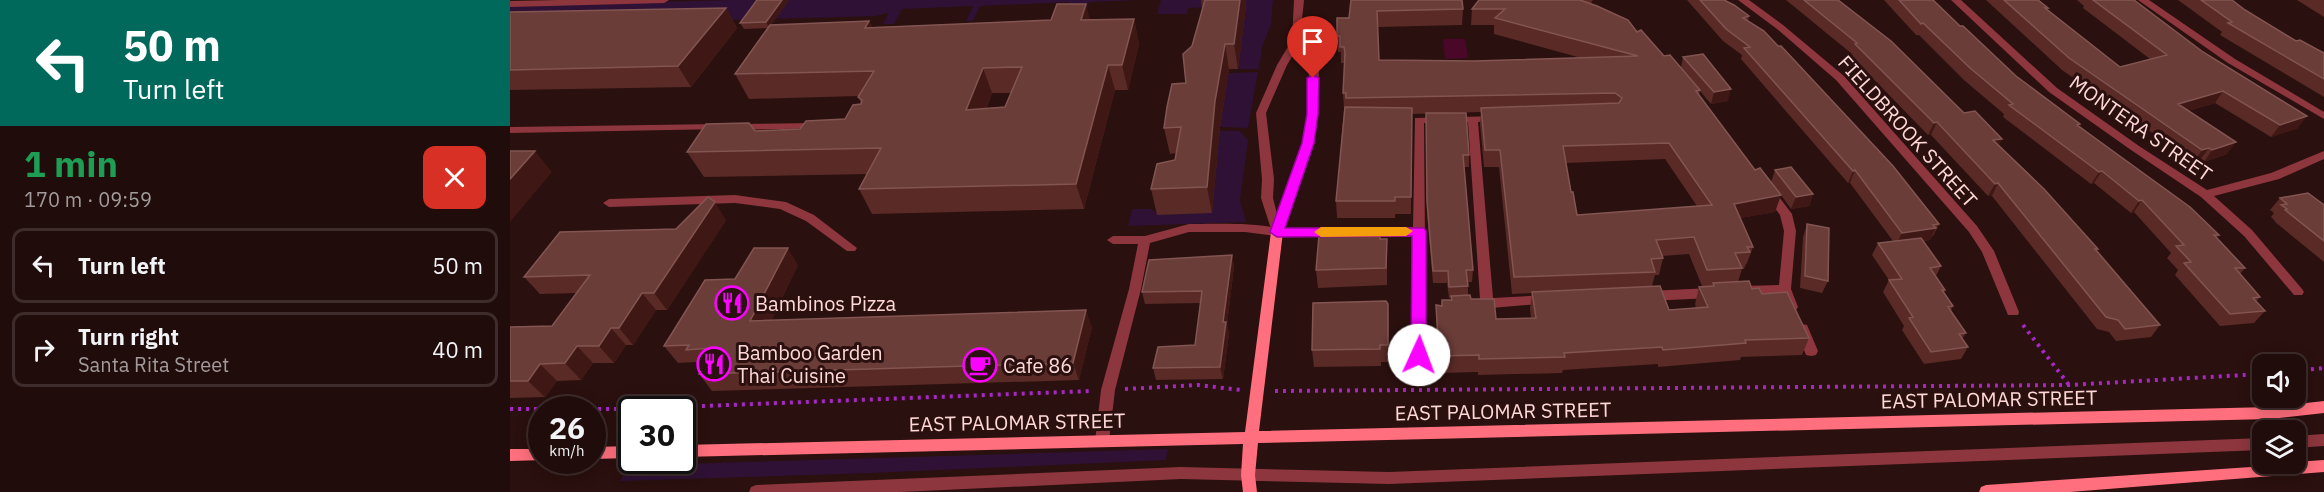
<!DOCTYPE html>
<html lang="en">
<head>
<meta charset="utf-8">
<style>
	:root { --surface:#200c0a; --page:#281513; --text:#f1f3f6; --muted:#a29b9c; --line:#3d2c2b }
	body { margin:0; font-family:"IBM Plex Sans",sans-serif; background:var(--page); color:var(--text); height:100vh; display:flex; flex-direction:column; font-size:22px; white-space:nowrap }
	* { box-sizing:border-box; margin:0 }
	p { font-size:20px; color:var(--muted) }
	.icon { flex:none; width:33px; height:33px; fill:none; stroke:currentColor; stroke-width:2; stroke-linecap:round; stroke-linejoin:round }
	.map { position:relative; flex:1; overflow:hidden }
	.side { display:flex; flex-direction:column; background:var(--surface); width:510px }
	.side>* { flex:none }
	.guide { background:#00695c; color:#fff; overflow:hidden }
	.tools { position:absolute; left:1742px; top:354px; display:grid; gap:12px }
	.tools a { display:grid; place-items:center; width:54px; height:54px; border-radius:12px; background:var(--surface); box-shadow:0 3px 15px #0003,0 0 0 2px var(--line); font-size:30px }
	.speed { position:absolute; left:18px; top:396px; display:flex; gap:12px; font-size:30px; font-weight:700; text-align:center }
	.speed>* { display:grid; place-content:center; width:78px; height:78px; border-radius:50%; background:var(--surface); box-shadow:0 3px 15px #0003,0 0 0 2px var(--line); line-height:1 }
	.speed small { font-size:15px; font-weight:400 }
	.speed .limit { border:3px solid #111; border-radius:9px; background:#fff; color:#111 }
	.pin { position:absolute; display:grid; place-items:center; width:51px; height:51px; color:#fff; margin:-62px -26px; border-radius:50% 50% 50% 0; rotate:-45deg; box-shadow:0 0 6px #0007 }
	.pin .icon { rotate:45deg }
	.me { position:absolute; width:66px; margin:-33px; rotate:2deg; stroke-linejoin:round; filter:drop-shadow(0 0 4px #0008) }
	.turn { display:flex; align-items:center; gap:21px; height:126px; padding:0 24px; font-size:27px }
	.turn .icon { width:78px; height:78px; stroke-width:2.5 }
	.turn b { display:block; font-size:42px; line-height:51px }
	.round { display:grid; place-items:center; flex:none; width:63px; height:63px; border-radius:12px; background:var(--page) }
	.overview { display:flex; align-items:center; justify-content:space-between; height:102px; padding:0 24px }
	h1 { font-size:36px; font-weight:700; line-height:45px; color:#1e9e55 }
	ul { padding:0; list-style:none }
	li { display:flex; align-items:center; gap:18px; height:75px; margin:0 12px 9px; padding:0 12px; border:3px solid var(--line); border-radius:12px }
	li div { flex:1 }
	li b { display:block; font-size:22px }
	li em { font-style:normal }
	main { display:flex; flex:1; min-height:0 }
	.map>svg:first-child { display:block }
	.green { fill:#2f1135 }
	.water { fill:#4b0728 }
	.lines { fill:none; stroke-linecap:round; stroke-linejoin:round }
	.path { stroke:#a727c4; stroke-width:4; stroke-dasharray:3 5; stroke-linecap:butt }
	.lane { fill:#8d363d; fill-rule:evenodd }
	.street { fill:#8d363d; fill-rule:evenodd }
	.secondary { fill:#ff6f7d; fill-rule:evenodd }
	.wall { fill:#592a26; fill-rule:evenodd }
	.shaded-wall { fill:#3f1815 }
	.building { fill:#6b3d39; stroke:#825552; stroke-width:1.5; fill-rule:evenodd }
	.route { fill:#fa04ff; stroke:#a203a6; stroke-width:1.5 }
	.slow { fill:#f59e0b }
	.labels { text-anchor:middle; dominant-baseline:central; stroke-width:6; stroke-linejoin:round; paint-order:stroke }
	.street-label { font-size:20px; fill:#ffd8d8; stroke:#2a100e }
	.poi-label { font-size:20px; fill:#ffd8d8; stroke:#2a100e; text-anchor:start }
</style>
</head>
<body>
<main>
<section class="side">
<div class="guide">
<div class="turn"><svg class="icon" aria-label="left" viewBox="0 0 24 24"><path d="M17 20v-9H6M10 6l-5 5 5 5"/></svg><div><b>50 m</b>Turn left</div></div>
</div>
<div class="overview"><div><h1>1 min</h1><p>170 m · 09:59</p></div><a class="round" style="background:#d93025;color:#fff"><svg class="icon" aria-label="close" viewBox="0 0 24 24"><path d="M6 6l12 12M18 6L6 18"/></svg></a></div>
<ul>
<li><svg class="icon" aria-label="left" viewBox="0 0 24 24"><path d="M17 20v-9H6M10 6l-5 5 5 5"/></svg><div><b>Turn left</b></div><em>50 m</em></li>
<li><svg class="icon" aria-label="right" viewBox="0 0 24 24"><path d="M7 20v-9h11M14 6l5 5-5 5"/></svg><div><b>Turn right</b><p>Santa Rita Street</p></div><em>40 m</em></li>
</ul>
</section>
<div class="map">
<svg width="1814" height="492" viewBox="0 0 1814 492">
	<rect width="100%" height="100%" fill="#2a100e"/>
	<!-- green -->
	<path class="green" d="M227,0h403l-51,2 -4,14 -21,2 5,-16 -89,4 -7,15h-7l7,-15 -71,3 -8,15h-11l5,-11 -12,3 -250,7 -116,-3v-15z
		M651,0h112l-2,24 -9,23 -3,22h-21l8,-63 -58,2 -1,6h-30z
		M748,72l-10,56 -29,-1 9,-54z
		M709,131h21l8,9 -8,60 6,22 -118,4 4,-17h18l8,4z
		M658,449l-2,11 -294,13 -252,8 8,-13 19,1 3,-4z"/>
	<!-- water -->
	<path class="water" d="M955,39l3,19 -23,1 -2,-20z"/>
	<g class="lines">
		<!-- path -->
		<path class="path" d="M1513,325l46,60
			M1785,371l29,-3
			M615,389l73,-4 43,5
			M765,391l794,-6 193,-11
			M0,409h114l467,-18"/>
		<!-- lane -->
		<path class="lane" d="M308,123l5,3 -1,2 -86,2 -5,-3 5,-3z
			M209,124l5,3 -1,2 -213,4v-6z
			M225,195l51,7 28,13 43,33 -2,3h-8l-41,-30 -26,-12 -45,-6 -126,4 -6,-4 6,-4z
			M679,224c18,0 84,-3 94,8l-6,4 -32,-4h-56l-39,11 -9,46 -26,101 -6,51 -2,4 -5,2 -5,-2 -2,-4 6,-51 28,-101 9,-45h-25l-6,-4 6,-4h32z
			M1814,434v12l-29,2v-12z
			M1752,438v12l-873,34 -208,-5 -280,13h-152l2,-5 5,-2 425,-18 208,5z"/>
		<!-- street -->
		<path class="street" d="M49,0h110l-5,3 -154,4v-6z
			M784,0h10c-3,35 -8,38 15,66l-1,48 -5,29 -29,85 129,-1 2,-109 86,-2 1,2 -1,2 -23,2 15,176 54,-3 4,2 2,3 -2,3 -71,6 -4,-2 -2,-3 2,-3 4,-2 -12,-177 -44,1 2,232 -2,4 -5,1 -5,-1 -2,-4 1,-120h-140l-12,-37 1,-19 -6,-66 21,-48 15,-25zM786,50l13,17 -1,47 -5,29 -26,71 -4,-16 1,-19 -8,-66 21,-48z
			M1228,0h11l34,25 61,51 133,150 17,25 25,61 -1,3h-10l-26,-63 -13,-20 -133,-152 -59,-51z
			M1441,0h10l96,88 82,58 68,44 64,-17 53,-22v8l-45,20 -65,17 38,34 50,59 2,3 -2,3h-8l-50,-59 -43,-39 -70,-47 -82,-58z
			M1628,0h11l86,59 89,53v7l-96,-56z
			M1259,188l4,1 19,25 4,17 -5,58 7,18 -2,3h-8l-7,-16 -37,2 -4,-2 -2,-3 2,-3 4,-2 35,-1 5,-54 -4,-16 -17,-23z
			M1202,288l4,2 2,3 -2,3 -4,2 -64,3 -4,-2 -2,-3 2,-3 4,-2z
			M1292,324l5,1 11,26 -2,4 -5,1 -5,-1 -10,-26 1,-4z"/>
		<!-- secondary -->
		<path class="secondary" d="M767,228l6,4 -24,199 1011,-24 54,-6v12l-54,6 -1012,24 -3,32 2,17h-14l-2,-17 2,-31 -561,13v-12l563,-13 26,-200z
			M122,446v12l-40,1v-12z
			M0,449h32v11h2l-34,1z
			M1814,460v12l-254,20h-91l2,-5 5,-2 309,-21v-2z"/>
	</g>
	<!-- wall -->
	<path class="wall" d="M247,0h32l-18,25 98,-4 3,6 218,-7 44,-1 5,25 -11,46h-13l-31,119 -212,5 -13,-25 8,-15 -163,3 -17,-25 68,-21 45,-2 45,-10 16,-16 -3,-6 1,-1 -110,3 -14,-25 33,-46 -24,1 -4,-6zM482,93h19l-6,14 -19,2z
		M691,0h44l1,6 -8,63h-9l-9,58 -8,86 -55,2 -6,-26 24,-29 1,-7 -6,1 -6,-26 22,-45 16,-74z
		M841,0l112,9 -1,16 -84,2 1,33 95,1 107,-3 -87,-24v-9h-23l1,-16 7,-9h114l-2,3 46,29 27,24 17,11 2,-10 45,44 -17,3 -11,-13 -1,4 56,75 16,12 4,-12 38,24 -4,12 -18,3 -10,-14 -6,17 -35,6 13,29 -6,16 -1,1 -2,5h-2l-4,13 24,12 47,44 -7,17 -61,2 -1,3 -82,7v-3l-95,6 -1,3 -84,2v-3l-39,1 -3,-51v-17l6,1 9,-6v-2h-2l-2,-15h-14l-6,-69 -1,-101 43,42v12h-5l9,103 -1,12h-4v13l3,4 25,20 35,-1 -1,-9 2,-16 -20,1 -13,-127h-15l-4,-43 1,-12 -69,2 -1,100h-16v4h-58l-1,-17 8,-92 -1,-16 2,-30h-4v-11h-3l-1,-16 12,-18zM1155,159l32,47 -120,9 -6,-23 -5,-29zM1179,254l13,32 -3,1 -4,17 1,4 -27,2 -17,-24 3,-11h4l4,-17 -1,-2z
		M1177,0h13l49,16 -1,5 191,203 -6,12h-1l-2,4 -7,1 18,25 -5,10 9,14 -1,3 9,13 -2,5 15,22 -4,6 6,8 -7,12 -37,5 -22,-34 2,-4 -21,-34 6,-12 -17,-25 6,-12 15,-2 -43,-58h-2l-107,-124 1,-4 -19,-14z
		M1276,0h52l160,146 100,103 -1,1 63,75 -9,12 -35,4 -7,-9 -12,-3 -105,-133h-4l-57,-61h-3l-77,-79 1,-2z
		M1374,0h49l27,26 56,50 203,159 -2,3 28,30 -5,6 20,23 -4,5 9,9 -11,12 -34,3 -45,-51 3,-5 -11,-12 4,-5 -37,-41 -3,1 -37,-30 -3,1 -88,-67 1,-3 -40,-34 -45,-45h-3z
		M1476,0h52l10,8 -1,1 73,58 30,-8 -67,-51 1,-2 -7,-6h57l164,128 -27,9 -56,-34 -27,8 39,43 -23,8 -4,-2 -6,2 -132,-92z
		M1668,0h54l13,10 51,31 28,12v44l-104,-62 2,-3z
		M1787,0h27v17z
		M216,8l11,20 -46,59 -181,3v-78z
		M1770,198l44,7v57l-49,-40v-1l-4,-4 3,-4 -4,-3z
		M216,220l-59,90h-11l-23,35h-7l-12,18h-21l-12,17 -24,1 -12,16 -35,1v-71l42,-1 25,-33 -37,1 -16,-17 152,-48z
		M1297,224l21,57 -6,12 -22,-5 3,-51z
		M870,239l7,17v29l-69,3 -2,-18z
		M722,255l2,12 -7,57 2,10 -6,45 -67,1 -3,-12 42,-23 6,-42 -56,1 -3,-12z
		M288,265l-27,56 321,6 -13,53 -367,11 -13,-17 3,-7h-2l-4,-5 -18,1 -14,-17 71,-67z
		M878,304l1,58h-8v4l-67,1 -2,-17z"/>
	<!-- shaded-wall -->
	<path class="shaded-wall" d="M272,0h7l-20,28 -3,-6z
		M730,0h5l1,6 -8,63 -4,-25z
		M576,4l6,24 -11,-8z
		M216,8l11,20 -46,59 -13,-21z
		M624,19l5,25 -11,46 -6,-25z
		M359,21l11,25 -15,-18z
		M715,44l4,25 -9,58 -8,86 -5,-26 8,-86z
		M598,65l7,25 -31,119 -8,-25z
		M473,68l9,25 -17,42 -9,-25z
		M1221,89l-3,12 -17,3 3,-12z
		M1713,91l-8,12 -45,13 8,-12z
		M1797,116l-9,12 -27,9 9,-12z
		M1427,122l-6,13h-3l6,-12z
		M1492,139l-6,12 -3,-11z
		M1726,142l-9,12 -23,8 8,-12z
		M1699,148l-9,12 -6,2 8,-12z
		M25,151l17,21 -42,50v-43z
		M1345,170l-5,13h-2l5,-12z
		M1592,171l-8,12 -3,1 8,-12z
		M1488,183l-6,13h-4l7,-12z
		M1303,194l-4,12 -18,3 5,-12z
		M1271,195l-6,17 -46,8 5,-16z
		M1632,200l-8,12 -3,1 8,-12z
		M205,202l11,18 -59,90 -13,-17z
		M1426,228l-6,12 -34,5 6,-12z
		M278,248l10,17 -35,73 -13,-17z
		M722,255l2,12 -7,57 2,10 -6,45 -3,-12 3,-45z
		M132,293l14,17 -23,35 -14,-17z
		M576,310l6,17 -13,53 -6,-17z
		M101,328l15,17 -12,18 -15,-17z
		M67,346l16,17 -12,17 -16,-17z
		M30,364l17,17 -12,16 -17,-16z"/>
	<!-- building -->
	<path class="building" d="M247,0h25l-16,22 -26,1z
		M695,0h35l-6,44h-9l-10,57 -8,86 -56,2 6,-25 18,-4 6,-33 -17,1 3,-21 5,-23 14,-1 -3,-29 9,-8z
		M841,0h111l1,9 -86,2 2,49 95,1 164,-5 -143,-38 10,-9h-33l7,-9h101l17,6 31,14 9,12 4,-2 23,26 6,-1 30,35 -4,1 59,79 5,-2 21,27 -47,9 19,43h-6l3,5 -15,1 7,15 -35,2 -13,-33 -38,3 7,18 -12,1 4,13 -141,5 -14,-127h-15l-4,-42 138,-5 3,-5 -7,-5 -269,5v-5h-3l2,-40 -1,-6h-4v-11h-3v-18h12zM1159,143l43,62 -135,10 -4,-23h-2l-8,-46z
		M1190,0h24l10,5 15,11 -6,2 21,13 14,15h3l112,120 46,58 -6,1 3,3 -34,5 -47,-63 -2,1 -109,-123 6,-1 -24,-18z
		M1294,0h34l53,41 73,72 11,-2 27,28 -9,1 51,49 54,60h-3l65,76 -35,4 -7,-9 -12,-3 -108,-134 -3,1 -58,-62 -3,1 -79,-79 2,-1z
		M1389,0h34l27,26h3l53,50 64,48 -3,1 113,82 29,28h-5l31,33h-10l25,29 -7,1 12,13 -35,3 -46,-51 7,-1 -15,-16 8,-1 -42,-45 -3,1 -37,-30 -3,1 -90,-67 4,-1 -43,-36 -47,-45 -2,1z
		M1494,0h34l10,8h-3l75,59 47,-12 -74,-55h41l69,52 104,64 -27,9 -57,-34 -45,13 58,38 -24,8 -3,-2 -7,2 -133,-92z
		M1691,0h31l13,10 51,31 4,-1 24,13v26l-96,-56 4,-1z
		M547,4h29l-5,16 53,-1 -12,46h-14l-32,119 -217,5 22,-41 -194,4 19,-28 43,-1 6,8 45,-2 6,-8 39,-2 8,-14 8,-1 1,-4 -4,-3 16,-26 -139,3 35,-49 99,-4 -4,7 186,-8zM512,67l-17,40 -39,3 17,-42z
		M216,8l-48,58 -168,4v-58z
		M1193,54l28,35 -17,3 -31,-35z
		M835,107l67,1 -1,89h-16v4h-59z
		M916,113h40l3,42h-6l10,115h-7l2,16 -19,1 -1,-16h-15l-6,-69z
		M0,151h25l-25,28z
		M1281,167l22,27 -17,3 -21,-27z
		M1798,193l16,12v36l-39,-31 2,-1 -6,-4 6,-1 -7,-6z
		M198,197l7,5 -61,91h-12l-23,35h-8l-12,18h-22l-12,17 -25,1 -12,17h-18v-54l42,-1 38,-51 -66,2 36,-45 116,-3z
		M1297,224l22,4 -1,53 -23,-5z
		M870,235v4h7l-1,29 -70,2 3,-34z
		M1411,238l20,28 -11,2 15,22h-3l11,16 -5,1 18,26 -7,1 9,13 -37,5 -22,-34 4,-1 -24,-37 13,-1 -24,-36z
		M244,248h34l-38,73 336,-11 -13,53 -374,11 14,-26 -27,2 3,-5 -25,1 41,-66 30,-1z
		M722,255l-9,67h3l-6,45 -67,1 5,-21 37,-2 7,-54 -60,1 7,-32z
		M1239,281l3,8 7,-1 3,6 25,-2 22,46 -64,2 1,3 -83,7 -1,-3 -98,6 1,4 -86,2v-4l-40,1 -3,-51 6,1v-6h10l-1,-4 19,-1 1,4h23l2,20 40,-1 -4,-26 128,-6 9,24 39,-3 -9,-20 15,-1 -1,-3z
		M876,301l2,3v41h-8v4l-68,1 1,-47z"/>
	<!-- route -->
	<path class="route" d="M803,75l6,3 -1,36 -4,29 -29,85h139l2,3v124l-2,5h-11l-2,-5 1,-119 -135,1 -7,-5 32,-89 5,-29v-36z"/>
	<!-- slow -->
	<path class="slow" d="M811,227h85l7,4 -7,5 -85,1 -7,-5z"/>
	<!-- icons -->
	<defs>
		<symbol id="restaurant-ring" viewBox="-11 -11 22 22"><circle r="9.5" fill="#2a100e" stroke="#fa04ff" stroke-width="1.5"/><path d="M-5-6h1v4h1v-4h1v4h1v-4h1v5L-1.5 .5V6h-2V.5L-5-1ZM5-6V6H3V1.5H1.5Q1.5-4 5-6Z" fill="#fa04ff"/></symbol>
		<symbol id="cafe-ring" viewBox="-11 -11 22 22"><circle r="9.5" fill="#2a100e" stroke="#fa04ff" stroke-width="1.5"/><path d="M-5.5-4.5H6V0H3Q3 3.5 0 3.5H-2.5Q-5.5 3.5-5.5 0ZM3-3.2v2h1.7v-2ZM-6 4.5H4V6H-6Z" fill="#fa04ff"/></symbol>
	</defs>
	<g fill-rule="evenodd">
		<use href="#restaurant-ring" x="203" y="284" width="38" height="38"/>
		<use href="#restaurant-ring" x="185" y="345" width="38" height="38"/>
		<use href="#cafe-ring" x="451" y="346" width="38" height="38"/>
	</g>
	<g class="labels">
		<!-- street labels -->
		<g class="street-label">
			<text transform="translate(1631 128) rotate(35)">MONTERA STREET</text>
			<text transform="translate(1398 131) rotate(48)">FIELDBROOK STREET</text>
			<text transform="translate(1479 399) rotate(-1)">EAST PALOMAR STREET</text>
			<text transform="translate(993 411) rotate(-1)">EAST PALOMAR STREET</text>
			<text transform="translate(507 422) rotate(-1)">EAST PALOMAR STREET</text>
		</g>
		<!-- poi labels -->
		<g class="poi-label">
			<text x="245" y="303">Bambinos Pizza</text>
			<text x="227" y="352">Bamboo Garden<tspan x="227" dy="23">Thai Cuisine</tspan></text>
			<text x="493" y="365">Cafe 86</text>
		</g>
	</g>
</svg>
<div class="tools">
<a><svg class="icon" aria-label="sound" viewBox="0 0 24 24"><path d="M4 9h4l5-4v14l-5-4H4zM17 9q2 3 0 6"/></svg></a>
<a><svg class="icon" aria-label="layers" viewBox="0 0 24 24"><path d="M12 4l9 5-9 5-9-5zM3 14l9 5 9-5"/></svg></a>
</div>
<div class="speed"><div>26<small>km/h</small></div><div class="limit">30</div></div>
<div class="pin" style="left:803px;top:78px;background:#d93025"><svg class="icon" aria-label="arrive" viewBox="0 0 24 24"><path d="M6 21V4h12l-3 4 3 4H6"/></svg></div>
<svg class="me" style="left:909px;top:355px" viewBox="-20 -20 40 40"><circle r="19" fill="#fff"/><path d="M0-13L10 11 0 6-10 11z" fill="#fa04ff"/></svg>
</div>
</main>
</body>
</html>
